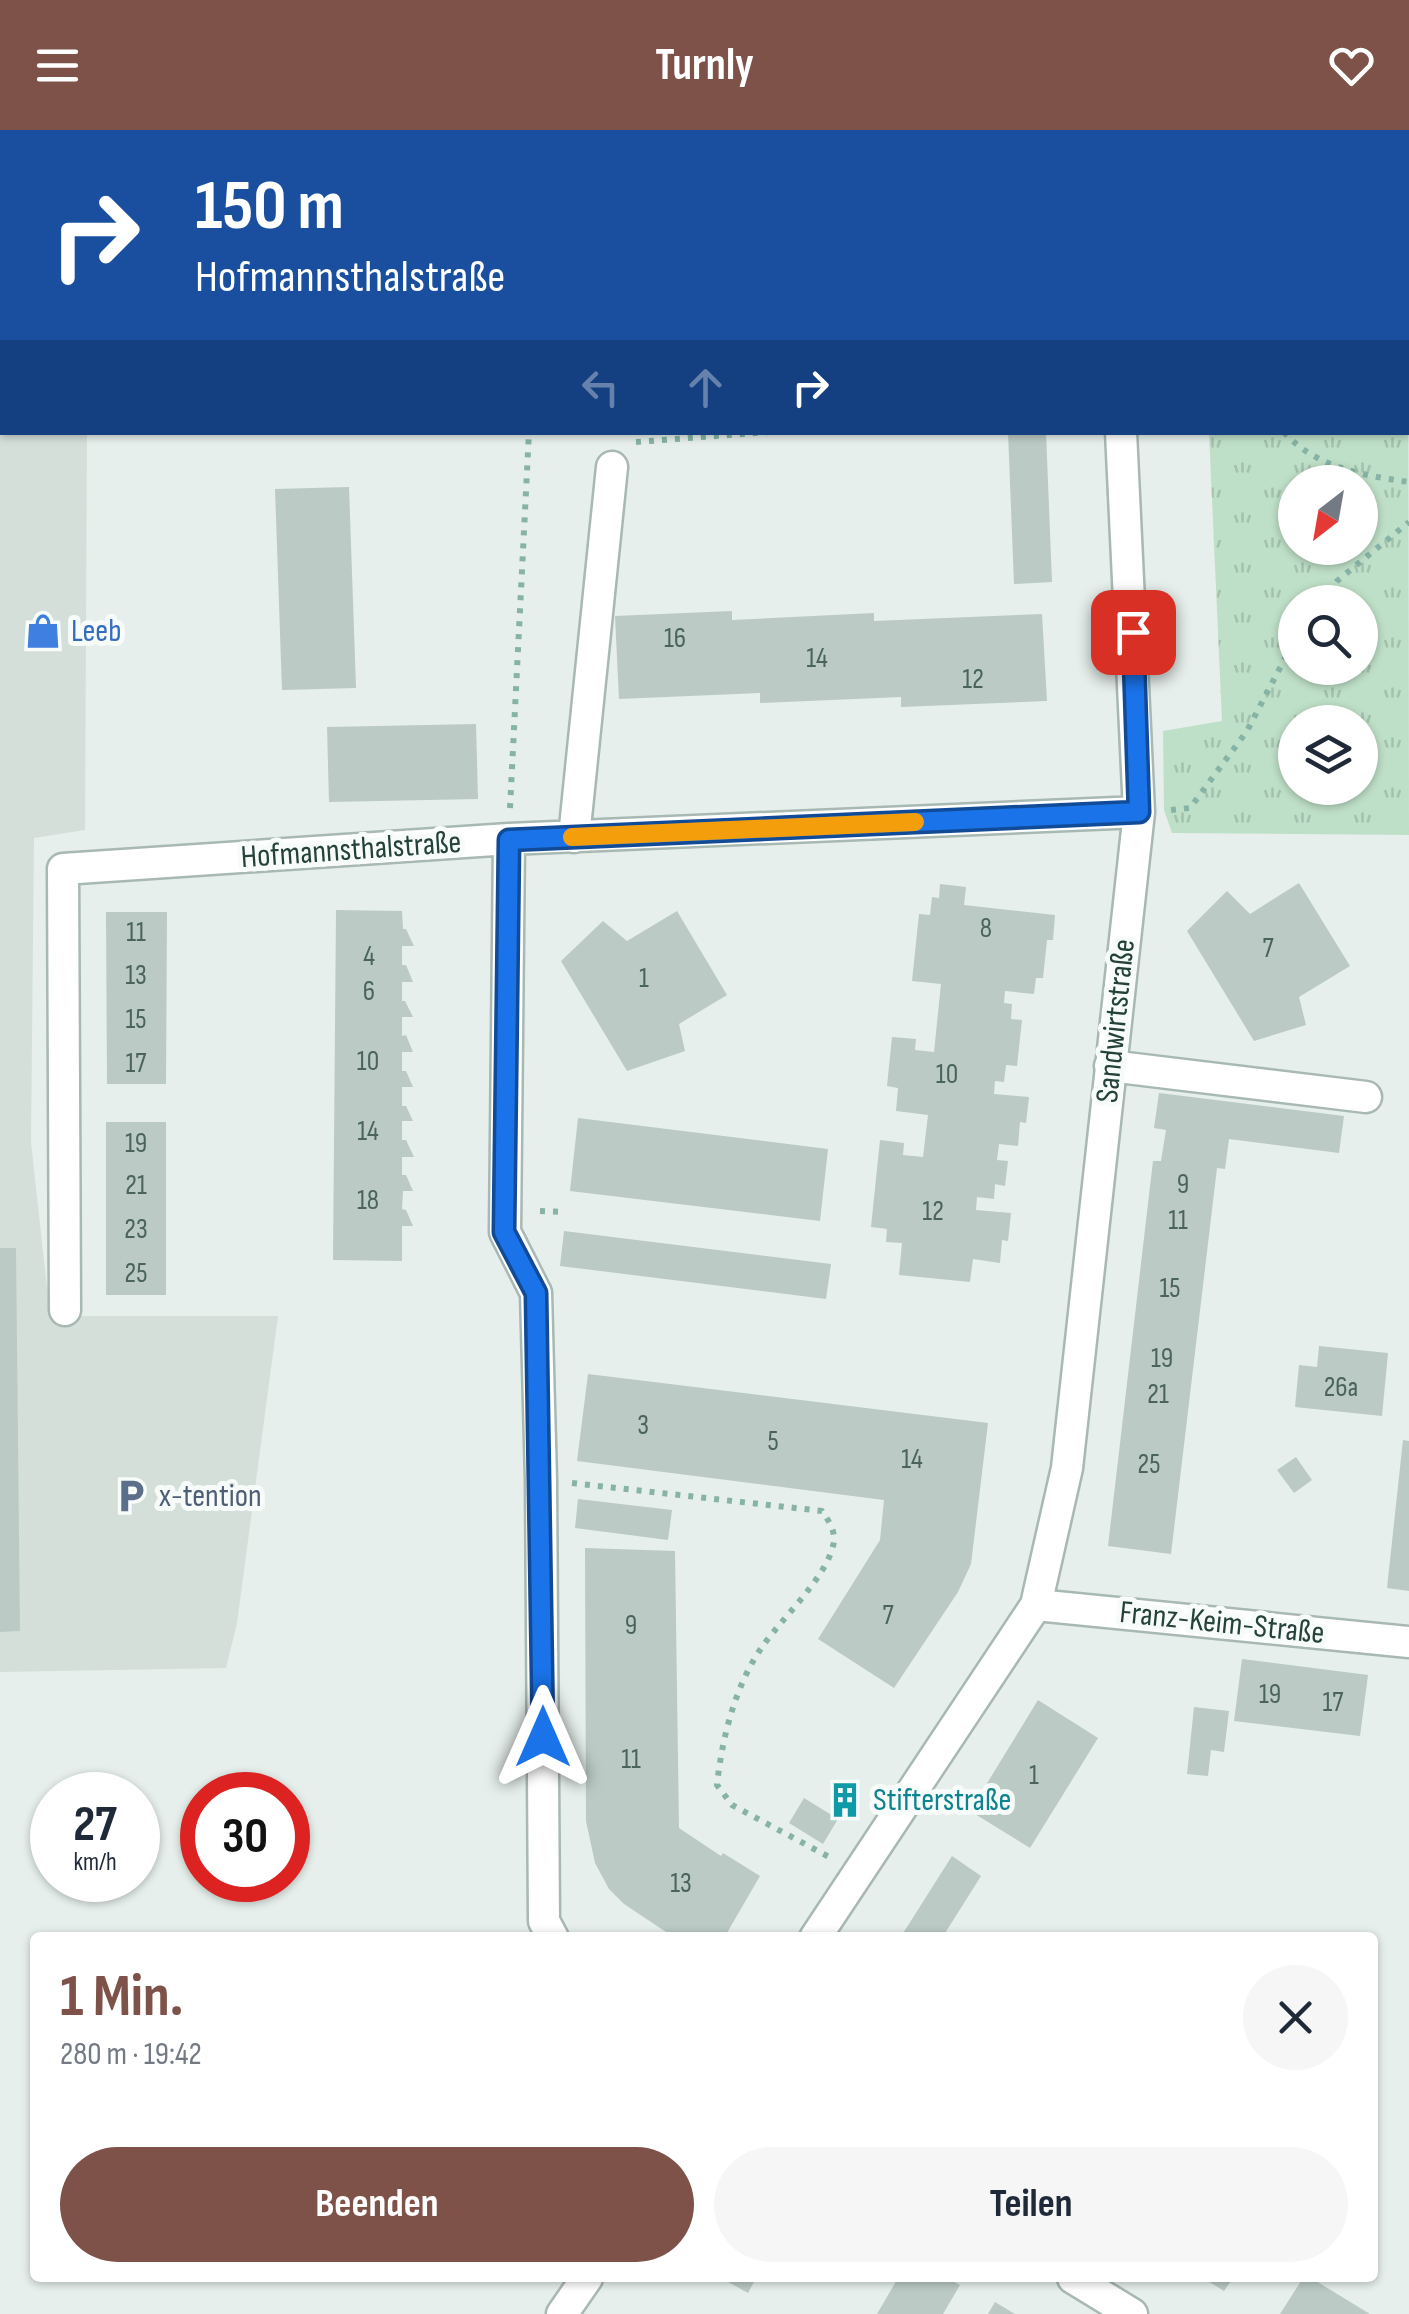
<!DOCTYPE html>
<html lang="de">
<head>
<meta charset="utf-8">
<style>
	:root { --surface:#fff; --page:#f6f6f7; --text:#1f2937; --muted:#747a83; --accent:#7f5249 }
	body { margin:0; font-family:"Sofia Sans Condensed",sans-serif; background:var(--page); color:var(--text); height:100vh; display:flex; flex-direction:column; font-size:38px; white-space:nowrap }
	* { box-sizing:border-box; margin:0 }
	p { font-size:32px; color:var(--muted) }
	.icon { flex:none; width:55px; height:55px; fill:none; stroke:currentColor; stroke-width:2; stroke-linecap:round; stroke-linejoin:round }
	.map { position:relative; flex:1; overflow:hidden }
	.drawer { position:absolute; left:30px; top:1802px; width:1348px; height:350px; display:flex; flex-direction:column; background:var(--surface); border-radius:10px; box-shadow:0 2px 8px #0004 }
	.drawer>* { flex:none }
	.top-card { position:absolute; left:0px; top:0px; width:1410px; height:305px; box-shadow:0 2px 8px #0004; background:#1a4fa0; color:#fff; overflow:hidden }
	.needle { width:65px; rotate:211deg }
	.fabs { position:absolute; left:1278px; top:335px; display:grid; gap:20px }
	.fabs a { display:grid; place-items:center; width:100px; height:100px; border-radius:50%; background:var(--surface); box-shadow:0 2px 8px #0004; font-size:50px }
	.speed { position:absolute; left:30px; top:1642px; display:flex; gap:20px; font-size:50px; font-weight:700; text-align:center }
	.speed>* { display:grid; place-content:center; width:130px; height:130px; border-radius:50%; background:var(--surface); box-shadow:0 2px 8px #0004; line-height:1 }
	.speed small { font-size:25px; font-weight:400 }
	.speed .limit { border:15px solid #d22; background:#fff; color:#111 }
	.pin { position:absolute; display:grid; place-items:center; width:85px; height:85px; color:#fff; margin:-42px; border-radius:20px; box-shadow:0 5px 15px #0006 }
	.me { position:absolute; width:110px; margin:-55px; rotate:0deg; stroke-linejoin:round; filter:drop-shadow(0 0 8px #0008) }
	.turn { display:flex; align-items:center; gap:35px; height:210px; padding:0 30px; font-size:45px }
	.turn .icon { width:130px; height:130px; stroke-width:2.5 }
	.turn b { display:block; font-size:70px; line-height:85px }
	.lanes { display:flex; align-items:center; height:95px; padding:0 30px; background:#0003; justify-content:center; gap:50px; direction:ltr }
	.lanes .off { opacity:.35 }
	.round { display:grid; place-items:center; flex:none; width:105px; height:105px; border-radius:52px; background:var(--page) }
	.summary { display:flex; align-items:center; justify-content:space-between; height:170px; padding:0 30px }
	h1 { font-size:60px; font-weight:700; line-height:75px; color:var(--accent) }
	.primary-button { display:flex; gap:20px; margin-top:auto; padding:20px 30px }
	.primary-button a { flex:1; height:115px; border-radius:60px; background:var(--accent); color:#fff; font-size:40px; font-weight:700; line-height:115px; text-align:center }
	.primary-button a+a { background:var(--page); color:var(--text) }
	header { display:flex; justify-content:space-between; align-items:center; height:130px; padding:0 30px; background:var(--accent); color:#fff; font-size:45px; font-weight:700 }
	.map>svg:first-child { display:block }
	.built { fill:#d4dfda }
	.grass { fill:url(#grass-tufts); fill-rule:evenodd }
	.building { fill:#bbcac4 }
	.lines { fill:none; stroke-linecap:round; stroke-linejoin:round }
	.minor-casing { stroke:#a8b8b2; stroke-width:35 }
	.path { stroke:#86b3a5; stroke-width:6; stroke-dasharray:5 8; stroke-linecap:butt }
	.minor { stroke:#fff; stroke-width:30 }
	.route-casing { stroke:#114b97; stroke-width:25 }
	.route { stroke:#1a73e8; stroke-width:18 }
	.slow { stroke:#f59e0b; stroke-width:18 }
	.labels { text-anchor:middle; dominant-baseline:central; stroke-width:10; stroke-linejoin:round; paint-order:stroke }
	.number-label { font-size:28px; fill:#4a645c }
	.shop-label { font-size:32px; fill:#366cbe; stroke:#f7fbf9; text-anchor:start }
	.street-label { font-size:32px; fill:#24423a; stroke:#f7fbf9 }
	.service-label { font-size:32px; fill:#4e5e75; stroke:#f7fbf9; text-anchor:start }
	.culture-label { font-size:32px; fill:#0d838f; stroke:#f7fbf9; text-anchor:start }
</style>
</head>
<body>
<header><svg class="icon" aria-label="menu" viewBox="0 0 24 24"><path d="M4 6h16M4 12h16M4 18h16"/></svg>Turnly<svg class="icon" aria-label="heart" viewBox="0 0 24 24"><path d="M12 20l-8-8c-3-5 5-10 8-4 3-6 11-1 8 4z"/></svg></header>
<div class="map">
<svg width="1409" height="2184" viewBox="0 0 1409 2184">
	<defs>
		<pattern id="grass-tufts" width="24" height="20" patternUnits="userSpaceOnUse" patternTransform="scale(2.5)"><rect width="24" height="20" fill="#bfe0c8"/><path d="M3 7l-1-3M5 7V3M7 7l1-3M15 17l-1-3M17 17v-4M19 17l1-3" fill="none" stroke="#a4c1ad"/></pattern>
	</defs>
	<rect width="100%" height="100%" fill="#e6efeb"/>
	<!-- built -->
	<path class="built" d="M0,213h2v89l85,1 -2,397 -51,8 -3,304 19,174h228l-41,307 -11,45 -226,4z"/>
	<!-- grass -->
	<path class="grass" d="M1408,46l1,659 -237,-2 -8,-23 -1,-79 59,-10 -13,-288 199,-1zM1295,352h65v66h-65zM1295,472h65v66h-65zM1295,592h65v66h-65z"/>
	<!-- building -->
	<path class="building" d="M1008,302h38l6,150 -38,2z
		M349,357l7,201 -74,2 -7,-201z
		M732,481v9l142,-7v8l168,-7 5,87 -146,6v-10l-141,6v-10l-141,6 -4,-83z
		M476,594l2,75 -149,3 -2,-75z
		M1299,753l51,83 -51,31 7,28 -52,16 -67,-110 40,-40 23,23z
		M940,754l26,3 -2,18 91,10 -2,25h-6l-4,38h-7l-2,16 -29,-3 -1,12 8,1 -1,15 11,1 -5,46 -11,-1 -2,17 -9,-1 -1,13 35,3 -3,26 -6,-1 -2,24 -19,-2 -2,16 11,1 -3,25 -10,-2 -1,15 -17,-2 -1,13 35,3 -3,28 -6,-1 -2,23 -27,-4 -3,23 -71,-7 3,-32 -16,-1 1,-13 -16,-2 9,-87 24,3 -1,12 20,2 5,-42 -32,-4 2,-23 -11,-2 5,-49 24,2 -1,11 19,2 7,-68 -29,-3 7,-67 11,1 2,-18 7,1z
		M336,780l66,1 1,18h3l8,17h-12v19h4l7,17h-11v19h3l8,16h-11v19l4,-1 7,17h-11v19h4l7,16h-11v19h4l7,15h-11v19h4l8,17h-12v18h4l7,16h-10l-1,18 4,1 7,16h-11v35l-69,-1z
		M677,781l50,84 -48,29 6,27 -58,20 -66,-110 42,-40 24,20z
		M106,782h61l-1,172h-59z
		M1159,963l185,23 -5,37 -110,-14 -4,30 -8,-1 -46,386 -63,-8 45,-385h8l5,-31 -12,-2z
		M578,988l250,31 -8,72 -250,-30z
		M106,992h60v173h-60z
		M564,1101l267,33 -5,35 -266,-33z
		M0,1118h16l4,383 -20,1z
		M1319,1216l69,7 -6,63 -87,-9 4,-42 18,2z
		M588,1244l400,49 -17,141 -13,28 -64,96 -76,-49 62,-99 4,-40 -307,-39z
		M1403,1310l6,1v150l-22,-3z
		M1296,1327l16,23 -18,13 -17,-23z
		M578,1369l94,11 -4,30 -93,-12z
		M585,1418l90,3 4,277 42,28 2,-3 37,23 -36,62h-49l-51,-34 -15,-15 -14,-26 -9,-42z
		M1242,1529l126,16 -8,61 -126,-15z
		M1038,1570l60,38 -68,110 -60,-37z
		M1194,1577l35,4 -5,41 -13,-2 -3,26 -21,-2z
		M849,1654l9,6 -17,26 -9,-6z
		M804,1668l34,21 -15,25 -34,-21z
		M952,1726l29,20 -39,62h-42z
		M721,2148h35l-8,15z
		M898,2148h49l13,7 -17,29h-66z
		M1203,2148h30l-9,13z
		M1303,2148h8l59,36h-90z
		M995,2172l20,12h-27z"/>
	<g class="lines">
		<defs>
			<path id="minor" d="M827,0v2
				M545,2l9,-2
				M1123,2l1,-2
				M0,158l2,-1
				M574,707l38,-370
				M509,709l-4,393 31,61 5,187 3,441 9,17
				M1110,936l256,31
				M65,1180l-2,-441 446,-30 630,-27
				M1036,1475l373,37
				M815,1808l221,-333 31,-137 72,-656 -18,-380
				M1073,2148l59,36
				M562,2184l25,-36"/>
		</defs>
		<!-- minor casing -->
		<use href="#minor" class="minor-casing"/>
		<!-- path -->
		<path class="path" d="M1045,0l2,2
			M1218,0v2
			M377,2l9,-2
			M1408,46l1,1
			M1408,76h1
			M0,100l2,-1
			M1284,302c30,35 81,44 125,50
			M636,312l133,-10
			M1320,472l17,-21 72,-59
			M510,678l19,-376
			M1171,680l19,-2 57,-77 48,-92
			M540,1081l24,1
			M572,1353l250,28c7,10 15,22 11,35 -8,33 -51,72 -71,101 -27,39 -40,91 -45,138l15,20 99,53"/>
		<!-- minor -->
		<use href="#minor" class="minor"/>
	</g>
	<g class="lines">
		<defs>
			<path id="route" d="M543,1607l-7,-444 -32,-61 5,-392 630,-28 -6,-180"/>
		</defs>
		<!-- route casing -->
		<use href="#route" class="route-casing"/>
		<!-- route -->
		<use href="#route" class="route"/>
		<!-- slow -->
		<path class="slow" d="M572,707l343,-15"/>
	</g>
	<!-- icons -->
	<defs>
		<symbol id="shop-bare" viewBox="-9 -9 18 18"><path d="M-5-2.5h2.3a2.7 3.5 0 0 1 5.4 0H5L5.5 6h-11ZM-1.5-2.5h3a1.5 2.3 0 0 0-3 0Z" fill="#3f7fe0" stroke="#f7fbf9" stroke-width="2.5" paint-order="stroke"/></symbol>
		<symbol id="parking-bare" viewBox="-9 -9 18 18"><path d="M-3.5-5.5H1a3.5 3.5 0 0 1 0 7H-1V5.5H-3.5ZM-1-3.4V-.6H.8a1.4 1.4 0 0 0 0-2.8Z" fill="#5c6f8a" stroke="#f7fbf9" stroke-width="2.5" paint-order="stroke"/></symbol>
		<symbol id="building-bare" viewBox="-9 -9 18 18"><path d="M-4-6H4V6H1V3H-1V6H-4ZM-2.5-4.3h1.7v1.8h-1.7ZM.8-4.3h1.7v1.8H.8ZM-2.5-1h1.7V.8h-1.7ZM.8-1h1.7V.8H.8Z" fill="#0f9aa8" stroke="#f7fbf9" stroke-width="2.5" paint-order="stroke"/></symbol>
	</defs>
	<g fill-rule="evenodd">
		<use href="#shop-bare" x="18" y="476" width="50" height="50"/>
		<use href="#parking-bare" x="106" y="1341" width="50" height="50"/>
		<use href="#building-bare" x="820" y="1645" width="50" height="50"/>
	</g>
	<g class="labels">
		<!-- number labels -->
		<g class="number-label">
			<text x="675" y="508">16</text>
			<text x="817" y="528">14</text>
			<text x="973" y="549">12</text>
			<text x="986" y="798">8</text>
			<text x="136" y="802">11</text>
			<text x="1268" y="818">7</text>
			<text x="369" y="826">4</text>
			<text x="136" y="845">13</text>
			<text x="644" y="848">1</text>
			<text x="369" y="861">6</text>
			<text x="136" y="889">15</text>
			<text x="368" y="931">10</text>
			<text x="136" y="933">17</text>
			<text x="947" y="944">10</text>
			<text x="368" y="1001">14</text>
			<text x="136" y="1013">19</text>
			<text x="1183" y="1054">9</text>
			<text x="136" y="1055">21</text>
			<text x="368" y="1070">18</text>
			<text x="933" y="1081">12</text>
			<text x="1178" y="1090">11</text>
			<text x="136" y="1099">23</text>
			<text x="136" y="1143">25</text>
			<text x="1170" y="1158">15</text>
			<text x="1162" y="1228">19</text>
			<text x="1341" y="1257">26a</text>
			<text x="1158" y="1264">21</text>
			<text x="643" y="1295">3</text>
			<text x="773" y="1311">5</text>
			<text x="912" y="1329">14</text>
			<text x="1149" y="1334">25</text>
			<text x="888" y="1485">7</text>
			<text x="631" y="1495">9</text>
			<text x="1270" y="1564">19</text>
			<text x="1333" y="1572">17</text>
			<text x="631" y="1629">11</text>
			<text x="1034" y="1645">1</text>
			<text x="681" y="1753">13</text>
		</g>
		<!-- shop labels -->
		<g class="shop-label">
			<text x="71" y="501">Leeb</text>
		</g>
		<!-- street labels -->
		<g class="street-label">
			<text transform="translate(351 720) rotate(-4)">Hofmannsthalstraße</text>
			<text transform="translate(1116 891) rotate(-84)">Sandwirtstraße</text>
			<text transform="translate(1222 1493) rotate(6)">Franz-Keim-Straße</text>
		</g>
		<!-- service labels -->
		<g class="service-label">
			<text x="159" y="1366">x-tention</text>
		</g>
		<!-- culture labels -->
		<g class="culture-label">
			<text x="873" y="1670">Stifterstraße</text>
		</g>
	</g>
</svg>
<div class="fabs">
<a><svg class="needle" viewBox="-14 -14 28 28"><path d="M0-13l5 13h-10z" fill="#e53935"/><path d="M0 13l5-13h-10z" fill="#747a83"/></svg></a>
<a><svg class="icon" aria-label="search" viewBox="0 0 24 24"><circle cx="10" cy="10" r="6"/><path d="M15 15l6 6"/></svg></a>
<a><svg class="icon" aria-label="layers" viewBox="0 0 24 24"><path d="M12 4l9 5-9 5-9-5zM3 14l9 5 9-5"/></svg></a>
</div>
<div class="speed"><div>27<small>km/h</small></div><div class="limit">30</div></div>
<div class="pin" style="left:1133px;top:502px;background:#d93025"><svg class="icon" aria-label="arrive" viewBox="0 0 24 24"><path d="M6 21V4h12l-3 4 3 4H6"/></svg></div>
<svg class="me" style="left:543px;top:1607px" viewBox="-20 -20 40 40"><path d="M0-17L14 15 0 8-14 15z" fill="#1a73e8" stroke="#fff" stroke-width="4"/></svg>
<div class="top-card">
<div class="turn"><svg class="icon" aria-label="right" viewBox="0 0 24 24"><path d="M7 20v-9h11M14 6l5 5-5 5"/></svg><div><b>150 m</b>Hofmannsthalstraße</div></div>
<div class="lanes"><svg class="icon off" aria-label="left" viewBox="0 0 24 24"><path d="M17 20v-9H6M10 6l-5 5 5 5"/></svg><svg class="icon off" aria-label="ahead" viewBox="0 0 24 24"><path d="M12 20V5M6 11l6-6 6 6"/></svg><svg class="icon" aria-label="right" viewBox="0 0 24 24"><path d="M7 20v-9h11M14 6l5 5-5 5"/></svg></div>
</div>
<section class="drawer">
<div class="summary"><div><h1>1 Min.</h1><p>280 m · 19:42</p></div><a class="round"><svg class="icon" aria-label="close" viewBox="0 0 24 24"><path d="M6 6l12 12M18 6L6 18"/></svg></a></div>
<div class="primary-button"><a>Beenden</a><a>Teilen</a></div>
</section>
</div>
</body>
</html>
